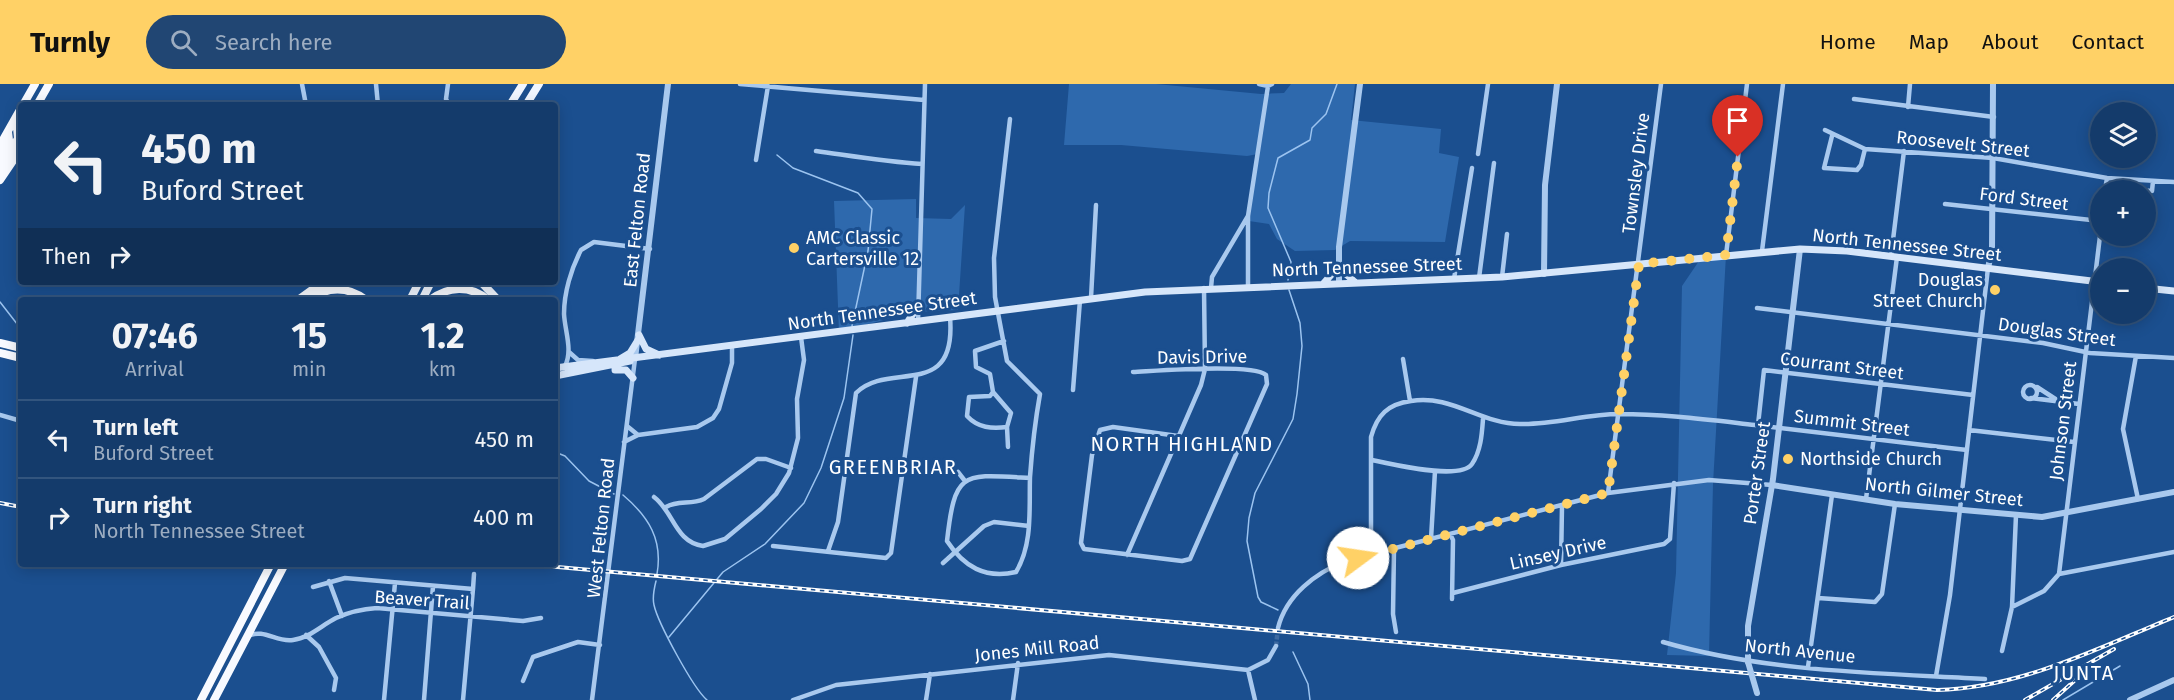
<!DOCTYPE html>
<html lang="en">
<head>
<meta charset="utf-8">
<style>
	:root { --surface:#143b6b; --page:#214673; --text:#f1f3f6; --muted:#9dadc1; --line:#33557e; --accent:#ffd166 }
	body { margin:0; font-family:"Fira Sans",sans-serif; background:var(--page); color:var(--text); height:100vh; display:flex; flex-direction:column; font-size:22px; white-space:nowrap }
	* { box-sizing:border-box; margin:0 }
	p { font-size:20px; color:var(--muted) }
	.icon { flex:none; width:33px; height:33px; fill:none; stroke:currentColor; stroke-width:2; stroke-linecap:round; stroke-linejoin:round }
	.map { position:relative; flex:1; overflow:hidden }
	.side { position:absolute; left:18px; top:213px; width:540px; height:270px; display:flex; flex-direction:column; background:var(--surface); border-radius:6px; box-shadow:0 3px 15px #0003,0 0 0 2px var(--line) }
	.side>* { flex:none }
	.guide { position:absolute; left:18px; top:18px; width:540px; height:183px; border-radius:6px; box-shadow:0 3px 15px #0003,0 0 0 2px var(--line); background:#143b6b; color:var(--text); overflow:hidden }
	.controls { position:absolute; left:2090px; top:18px; display:grid; gap:12px }
	.controls a { display:grid; place-items:center; width:66px; height:66px; border-radius:50%; background:var(--surface); box-shadow:0 3px 15px #0003,0 0 0 2px var(--line); font-size:30px }
	.pin { position:absolute; display:grid; place-items:center; width:51px; height:51px; color:#fff; margin:-62px -26px; border-radius:50% 50% 50% 0; rotate:-45deg; box-shadow:0 0 6px #0007 }
	.pin .icon { rotate:45deg }
	.me { position:absolute; width:66px; margin:-33px; rotate:76deg; stroke-linejoin:round; filter:drop-shadow(0 0 4px #0008) }
	.turn { display:flex; align-items:center; gap:21px; height:126px; padding:0 24px; font-size:27px }
	.turn .icon { width:78px; height:78px; stroke-width:2.5 }
	.turn b { display:block; font-size:42px; line-height:51px }
	.then { display:flex; align-items:center; height:57px; padding:0 24px; background:#0003; gap:12px; font-size:22px }
	.eta { display:flex; justify-content:space-evenly; align-items:center; height:102px; text-align:center }
	.eta b { font-size:36px; font-weight:700; line-height:42px }
	ul { padding:0; list-style:none }
	li { display:flex; align-items:center; gap:18px; height:78px; padding:0 24px; border-top:2px solid var(--line) }
	li div { flex:1 }
	li b { display:block; font-size:22px }
	li em { font-style:normal }
	header { display:flex; align-items:center; gap:36px; box-sizing:border-box; height:84px; padding:0 30px; background:var(--accent); color:#111 }
	header strong { font-size:28px }
	nav { display:flex; gap:33px; margin-inline-start:auto; font-size:21px }
	.search { width:420px; height:54px; background:var(--page); display:flex; align-items:center; gap:15px; box-sizing:border-box; padding:0 21px; border-radius:33px; color:var(--muted); font-size:22px }
	.map>svg:first-child { display:block }
	.green { fill:#2e69ad }
	.lines { fill:none; stroke-linecap:round; stroke-linejoin:round }
	.stream { stroke:#9cc4f0; stroke-width:1.5 }
	.minor-tunnel { stroke:#3d69a0; stroke-width:4.5; stroke-dasharray:4.5 2; stroke-linecap:butt }
	.minor { stroke:#a9c9ee; stroke-width:4.5 }
	.tertiary { stroke:#a9c9ee; stroke-width:6 }
	.secondary { stroke:#d6e6fa; stroke-width:7 }
	.primary { stroke:#f0f6ff; stroke-width:8 }
	.trunk { stroke:#f8faff; stroke-width:8 }
	.rail-casing { stroke:#fff; stroke-width:4 }
	.rail { stroke:#1b4f8f; stroke-width:1.5; stroke-dasharray:4.5; stroke-linecap:butt }
	.tertiary-bridge { stroke:#a9c9ee; stroke-width:6 }
	.route { stroke:#ffd166; stroke-width:10; stroke-dasharray:0 18 }
	.poi-dot { fill:#ffd166; stroke:#1b4f8f; stroke-width:2 }
	.labels { text-anchor:middle; dominant-baseline:central; stroke-width:6; stroke-linejoin:round; paint-order:stroke }
	.street-label { font-size:18px; fill:#fff; stroke:#1b4f8f }
	.poi-label { font-size:18px; fill:#fff; stroke:#1b4f8f; text-anchor:start }
	.neighbourhood-label { font-size:20px; letter-spacing:1.5px; fill:#fff; stroke:#1b4f8f }
</style>
</head>
<body>
<header>
<strong>Turnly</strong>
<div class="search"><svg class="icon" aria-label="search" viewBox="0 0 24 24"><circle cx="10" cy="10" r="6"/><path d="M15 15l6 6"/></svg>Search here</div>
<nav><a>Home</a><a>Map</a><a>About</a><a>Contact</a></nav>
</header>
<div class="map">
<svg width="2174" height="616" viewBox="0 0 2174 616">
	<rect width="100%" height="100%" fill="#1b4f8f"/>
	<!-- green -->
	<path class="green" d="M1069,0h87l105,10 23,-1 7,-9h64l-4,36 90,9 -2,24 20,4 -14,85 -95,-1 -15,9 -40,1 -18,-12 -8,-15 -20,-3 9,-67 -11,2 -126,-11h-57z
		M916,115v19l35,1 14,-14 -7,105 -45,2 -74,20 -5,-131z
		M1726,171l-13,229 -4,172 -42,-1 9,-82 6,-287 19,-28z"/>
	<g class="lines">
		<!-- stream -->
		<path class="stream" d="M777,71l16,13 65,25 14,16 -4,42 -16,75
			M1288,196l3,-18 -23,-54 1,-15 9,-35 32,-18 2,-12 14,-14 11,-30
			M0,218l21,27
			M17,283l4,11
			M555,368l10,4 24,25 25,13
			M623,411c26,22 40,45 34,79
			M656,497c-2,8 -4,16 -2,24 4,18 39,83 53,95
			M1278,526l-17,-8 -3,-5 -11,-56 2,-23 6,-25 38,-74 4,-25 5,-48 -2,-23 -11,-33
			M669,553l54,-65 42,-28 39,-41 17,-35 23,-70 9,-63
			M1293,568l15,32 2,16
			M2063,616l57,-34"/>
		<!-- minor-tunnel -->
		<path class="minor-tunnel" d="M1276,562l2,-18"/>
		<!-- minor -->
		<path class="minor" d="M302,0l4,21
			M376,0l2,21
			M448,0l-2,15 3,6
			M740,0l184,16
			M1259,0l9,2 4,-2
			M1854,15l140,18
			M479,21h16
			M1908,23l2,-23
			M1010,35l-16,139 1,39 12,64 33,33c-5,28 -8,55 -10,83 -1,32 3,67 -14,95 -31,7 -52,-5 -69,-31 8,-71 15,-67 83,-63
			M1825,46l40,19 128,9 114,20 67,4
			M1832,52l-8,32 33,2 4,-5 4,-16
			M816,67c36,5 70,11 106,13
			M1478,70l10,-70
			M756,76l12,-74
			M2105,106l2,-12
			M2140,106l12,1 1,-10
			M1945,120l155,17
			M1762,167l21,-167
			M1726,171l21,-171
			M1891,172l13,-105
			M1502,193l5,-43
			M1479,194l15,-115
			M1454,195l18,-111
			M1248,202v-70l20,-130
			M1211,204l1,-11 36,-61
			M1091,214l5,-93
			M1757,224l286,35 47,10 84,5
			M918,237l7,-237
			M569,268l9,8 15,1
			M2136,272l-13,73 15,70
			M1403,275l7,42
			M565,282c8,-16 0,-34 -1,-52 0,-21 7,-45 17,-64l13,-8 56,7
			M1133,288c22,-1 120,-9 133,3l1,9 -77,175 -8,2 -98,-12 -3,-6 11,-88 8,-25 13,-3 65,9
			M2023 308a7 7 0 1 1 14 0a7 7 0 1 1-14 0Z
			M2037,303l23,15
			M1073,306l7,-90
			M993,308l18,21 -4,14c-15,2 -29,1 -40,-11l2,-19 21,-1 3,-4 -3,-18 -14,-7 -1,-16 29,-10
			M2031,314l48,6
			M0,331l21,6
			M1758,341l6,-55 209,25
			M1007,343l1,20
			M1969,346l105,12
			M638,351l59,-8 16,-9 6,-9 13,-46v-17
			M624,358l14,-7 -11,-9
			M1372,376c19,4 88,21 100,4 9,-13 10,-31 11,-45
			M958,388l7,9
			M1608,409l53,-409
			M654,413c20,15 21,45 49,49l22,-7 36,-30 15,-15 13,-21 9,-35 -1,-39 7,-39 -3,-23
			M1866,415l31,-242
			M666,423c12,-7 25,-2 38,-8l53,-40h9l25,9
			M1450,450l3,6 -1,59
			M1431,455l4,-68
			M773,462l113,12 5,-5 25,-176
			M1394,465l-1,65 3,18
			M828,467l10,-29 18,-129c33,-33 101,9 94,-76
			M1127,471l74,-170 4,-16 -1,-81
			M1371,471v-118c6,-22 17,-33 40,-36 40,-7 70,23 109,23 33,1 66,-10 99,-10 45,0 91,6 136,11 70,8 141,17 212,25
			M943,479l41,-37 10,-4 35,4
			M1561,481l1,-59
			M2059,490l41,-338
			M329,497l13,35
			M313,503l32,-9 128,11 -10,111
			M473,505l1,-15
			M1453,509l108,-28 103,-21 6,-5 4,-56
			M1818,514l57,4 7,-8 13,-90
			M2012,523l32,-16 15,-17 115,-22
			M1278,544c8,-33 38,-55 67,-67l263,-68 101,-13 63,5
			M306,551l13,12 17,31 -2,12
			M248,552c16,-8 29,7 45,4 16,-2 29,-15 43,-22 13,-6 27,-9 41,-10l146,13 18,-3
			M1663,558c103,30 215,31 322,37
			M2002,567l10,-44 4,-92
			M1808,583l24,-172
			M1248,586l7,30
			M1936,592l14,-81 38,-327
			M523,597l10,-24 45,-15 22,3
			M384,616l11,-117
			M424,616l9,-114
			M592,616l43,-341
			M793,616l43,-15 273,-30 139,15 20,-10 8,-14
			M926,616l4,-26
			M1013,616l5,-37"/>
		<!-- tertiary -->
		<path class="tertiary" d="M1988,184l4,-18 1,-166
			M1544,190l1,-89 12,-101
			M1339,199v-36l21,-163
			M635,275l33,-275
			M1772,401l123,19 147,13 132,-25
			M1748,578v-36l25,-147 27,-230
			M2130,616l44,-20"/>
		<!-- secondary -->
		<path class="secondary" d="M1339,184l17,15
			M1323,200l16,-18
			M2145,204l29,3
			M907,239l11,-17
			M639,251l7,14 13,6
			M620,275l10,-6 8,-13
			M555,284l590,-76 357,-15 298,-28 47,2 253,31
			M615,286h11l7,8
			M555,292l75,-15"/>
		<!-- primary -->
		<path class="primary" d="M510,21l13,-21
			M526,21l13,-21
			M481,198l17,18
			M410,216l9,-18
			M422,216l9,-18"/>
		<!-- trunk -->
		<path class="trunk" d="M23,21l12,-21
			M37,21l12,-21
			M18,54l-1,-10 4,-7
			M0,61l21,-37
			M0,74l9,-18 -1,-8
			M0,86l21,-37
			M0,96l21,-31
			M298,216l18,-13 28,-5
			M309,216c18,-14 39,-14 57,0
			M430,216c18,-14 40,-15 58,0
			M0,259l21,5
			M0,269l21,5
			M201,616l70,-136
			M214,616l71,-136"/>
		<defs>
			<path id="rail" d="M0,419l21,4
				M496,480l36,3
				M524,480l1413,126c84,-2 161,-42 237,-73
				M2025,616l89,-51
				M2053,616l30,-27"/>
		</defs>
		<!-- rail casing -->
		<use href="#rail" class="rail-casing"/>
		<!-- rail -->
		<use href="#rail" class="rail"/>
		<!-- tertiary-bridge -->
		<path class="tertiary-bridge" d="M1748,578l9,31"/>
	</g>
	<g class="lines">
		<!-- route -->
		<path class="route" d="M1358,474l250,-65 31,-229 87,-9 12,-98"/>
	</g>
	<!-- markers -->
	<g class="poi-dot">
		<circle cx="794" cy="164" r="6"/>
		<circle cx="1995" cy="206" r="6"/>
		<circle cx="1788" cy="375" r="6"/>
	</g>
	<g class="labels">
		<!-- street labels -->
		<g class="street-label">
			<text transform="translate(1963 60) rotate(6)">Roosevelt Street</text>
			<text transform="translate(1636 89) rotate(-83)">Townsley Drive</text>
			<text transform="translate(2024 115) rotate(7)">Ford Street</text>
			<text transform="translate(637 136) rotate(-84)">East Felton Road</text>
			<text transform="translate(1907 161) rotate(6)">North Tennessee Street</text>
			<text transform="translate(1367 183) rotate(-2)">North Tennessee Street</text>
			<text transform="translate(882 227) rotate(-8)">North Tennessee Street</text>
			<text transform="translate(2057 248) rotate(8)">Douglas Street</text>
			<text transform="translate(1202 273) rotate(-1)">Davis Drive</text>
			<text transform="translate(1842 282) rotate(7)">Courrant Street</text>
			<text transform="translate(2063 337) rotate(-83)">Johnson Street</text>
			<text transform="translate(1852 339) rotate(7)">Summit Street</text>
			<text transform="translate(1757 389) rotate(-82)">Porter Street</text>
			<text transform="translate(1944 408) rotate(6)">North Gilmer Street</text>
			<text transform="translate(601 444) rotate(-84)">West Felton Road</text>
			<text transform="translate(1558 469) rotate(-13)">Linsey Drive</text>
			<text transform="translate(422 516) rotate(4)">Beaver Trail</text>
			<text transform="translate(1037 565) rotate(-6)">Jones Mill Road</text>
			<text transform="translate(1800 567) rotate(6)">North Avenue</text>
		</g>
		<!-- poi labels -->
		<g class="poi-label">
			<text x="806" y="154">AMC Classic<tspan x="806" dy="21">Cartersville 12</tspan></text>
			<text x="1983" y="196" text-anchor="end">Douglas<tspan x="1983" dy="21">Street Church</tspan></text>
			<text x="1800" y="375">Northside Church</text>
		</g>
		<!-- neighbourhood labels -->
		<g class="neighbourhood-label">
			<text x="1182" y="360">NORTH HIGHLAND</text>
			<text x="893" y="383">GREENBRIAR</text>
			<text x="2084" y="589">JUNTA</text>
		</g>
	</g>
</svg>
<div class="controls">
<a><svg class="icon" aria-label="layers" viewBox="0 0 24 24"><path d="M12 4l9 5-9 5-9-5zM3 14l9 5 9-5"/></svg></a>
<a>+</a>
<a>−</a>
</div>
<div class="pin" style="left:1738px;top:73px;background:#d93025"><svg class="icon" aria-label="arrive" viewBox="0 0 24 24"><path d="M6 21V4h12l-3 4 3 4H6"/></svg></div>
<svg class="me" style="left:1358px;top:474px" viewBox="-20 -20 40 40"><circle r="19" fill="#fff"/><path d="M0-13L10 11 0 6-10 11z" fill="#ffd166"/></svg>
<div class="guide">
<div class="turn"><svg class="icon" aria-label="left" viewBox="0 0 24 24"><path d="M17 20v-9H6M10 6l-5 5 5 5"/></svg><div><b>450 m</b>Buford Street</div></div>
<div class="then">Then<svg class="icon" aria-label="right" viewBox="0 0 24 24"><path d="M7 20v-9h11M14 6l5 5-5 5"/></svg></div>
</div>
<section class="side">
<div class="eta">
<div><b>07:46</b><p>Arrival</p></div>
<div><b>15</b><p>min</p></div>
<div><b>1.2</b><p>km</p></div>
</div>
<ul>
<li><svg class="icon" aria-label="left" viewBox="0 0 24 24"><path d="M17 20v-9H6M10 6l-5 5 5 5"/></svg><div><b>Turn left</b><p>Buford Street</p></div><em>450 m</em></li>
<li><svg class="icon" aria-label="right" viewBox="0 0 24 24"><path d="M7 20v-9h11M14 6l5 5-5 5"/></svg><div><b>Turn right</b><p>North Tennessee Street</p></div><em>400 m</em></li>
</ul>
</section>
</div>
</body>
</html>
